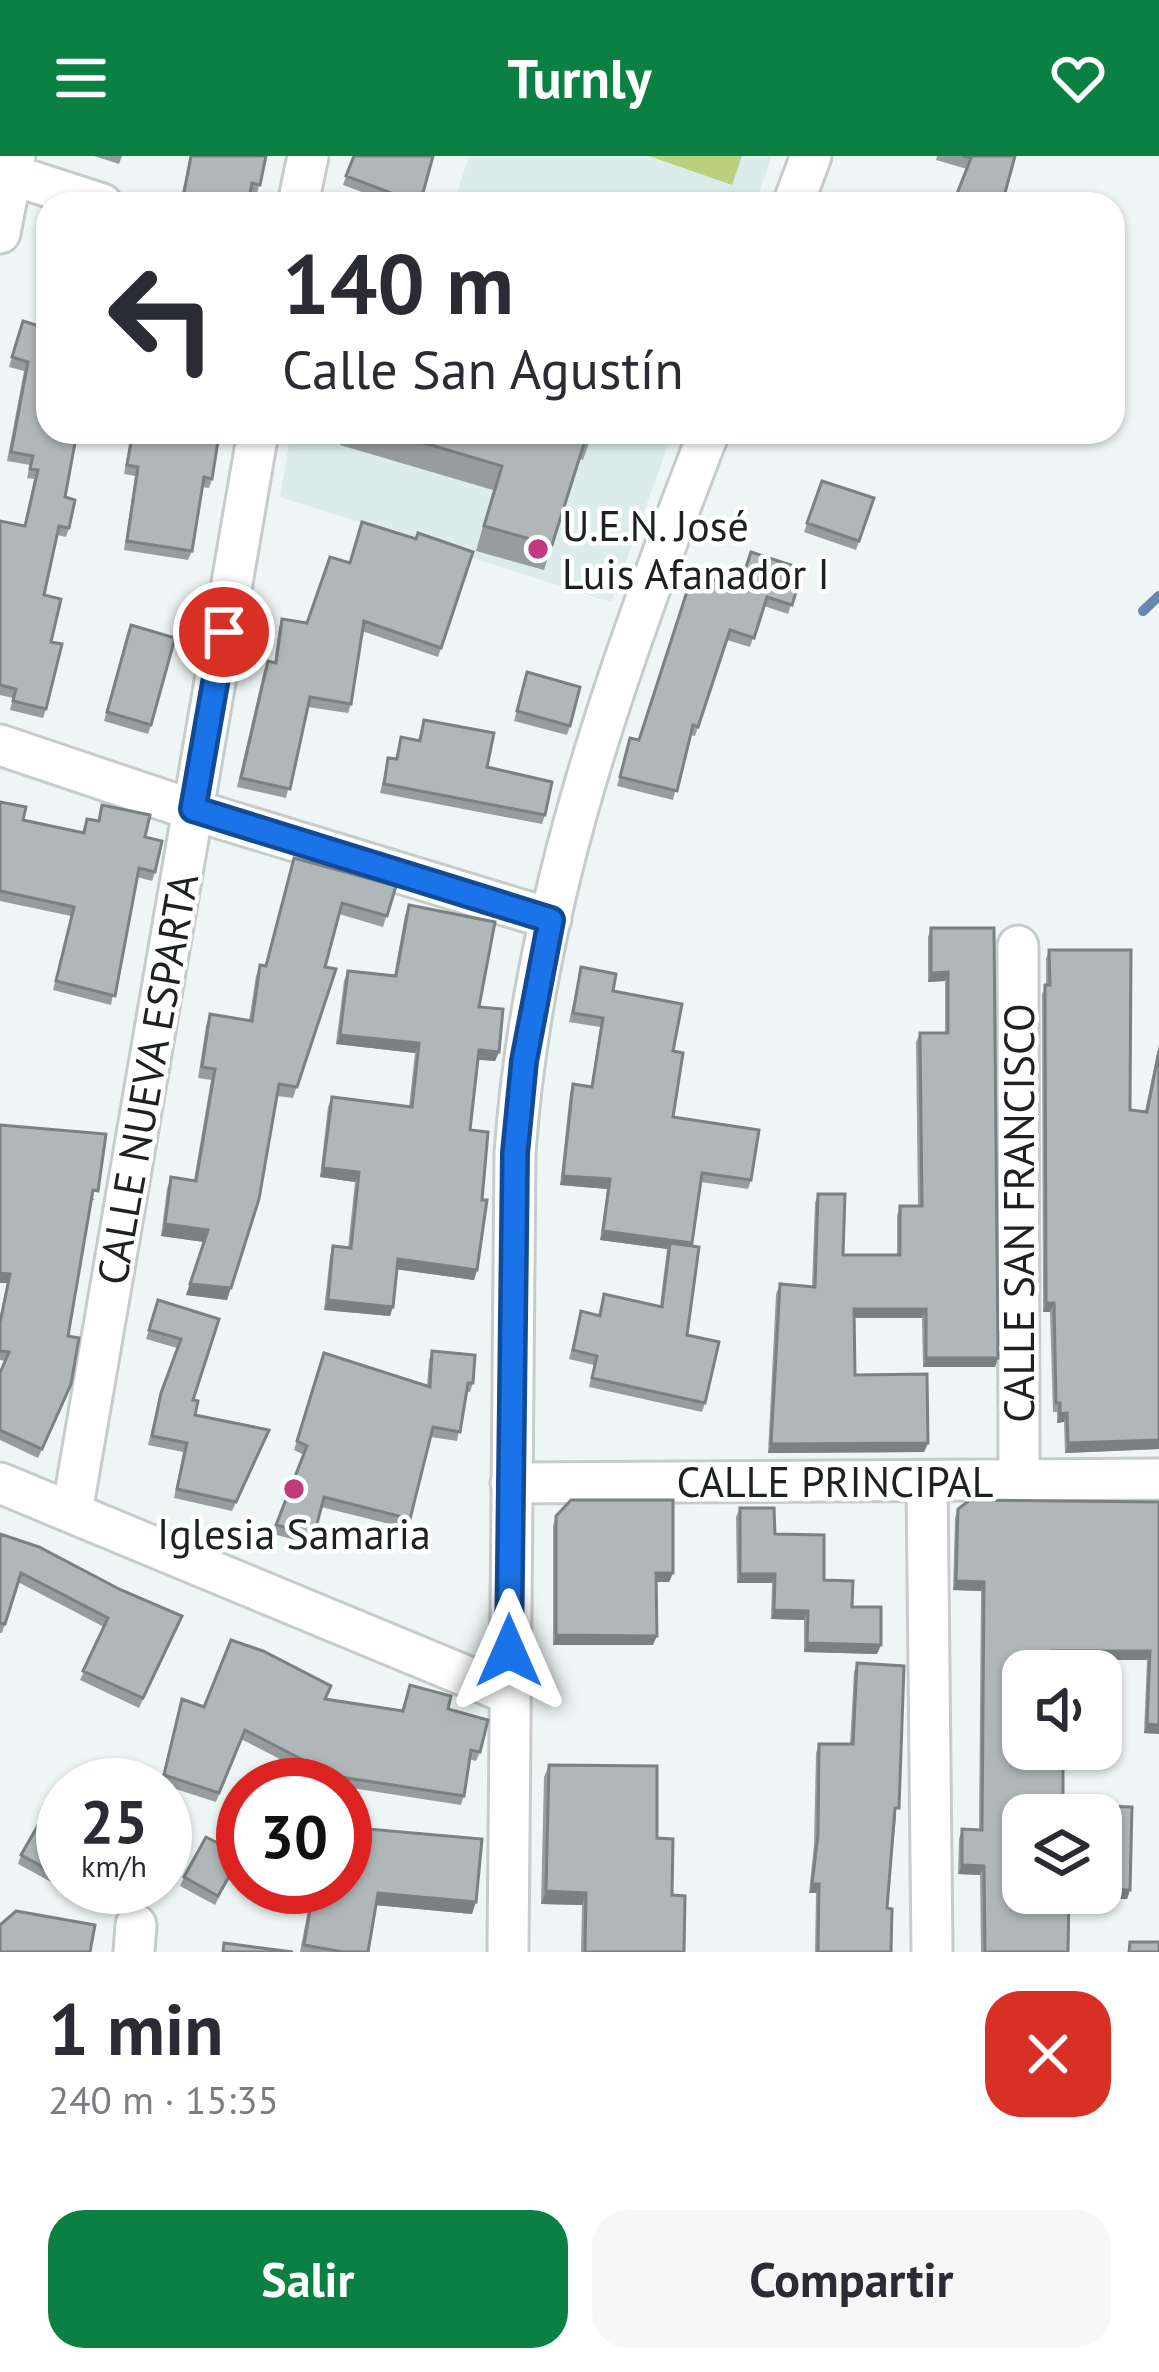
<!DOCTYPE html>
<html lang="es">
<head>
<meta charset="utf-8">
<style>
	:root { --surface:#fff; --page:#f7f7f7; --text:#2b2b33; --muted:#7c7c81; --accent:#0b8043 }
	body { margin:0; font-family:"PT Sans",sans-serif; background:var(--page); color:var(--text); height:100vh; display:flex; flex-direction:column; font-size:45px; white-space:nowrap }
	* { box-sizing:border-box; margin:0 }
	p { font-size:39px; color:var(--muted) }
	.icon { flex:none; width:66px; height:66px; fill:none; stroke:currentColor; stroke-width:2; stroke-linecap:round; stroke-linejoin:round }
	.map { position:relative; height:1796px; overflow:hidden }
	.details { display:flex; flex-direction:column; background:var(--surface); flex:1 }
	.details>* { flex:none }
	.top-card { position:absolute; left:36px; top:36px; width:1089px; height:252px; border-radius:36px; box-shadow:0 3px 9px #0004; background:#fff; color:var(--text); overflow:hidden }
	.tools { position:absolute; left:1002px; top:1494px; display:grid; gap:24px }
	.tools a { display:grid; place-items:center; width:120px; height:120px; border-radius:24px; background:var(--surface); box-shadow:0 3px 9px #0004; font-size:60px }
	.speed { position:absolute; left:36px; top:1602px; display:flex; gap:24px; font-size:60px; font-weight:700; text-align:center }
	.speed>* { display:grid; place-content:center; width:156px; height:156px; border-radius:50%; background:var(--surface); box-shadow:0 3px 9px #0004; line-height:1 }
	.speed small { font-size:30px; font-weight:400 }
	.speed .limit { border:18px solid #d22; background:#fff; color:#111 }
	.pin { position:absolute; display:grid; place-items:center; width:102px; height:102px; color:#fff; margin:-51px; border:6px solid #fff; border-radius:50%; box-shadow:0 3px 12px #0007 }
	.me { position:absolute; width:132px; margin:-66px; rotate:0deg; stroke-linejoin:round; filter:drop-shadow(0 0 9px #0008) }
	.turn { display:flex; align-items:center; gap:42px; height:252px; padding:0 48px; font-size:54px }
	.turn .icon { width:156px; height:156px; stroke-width:2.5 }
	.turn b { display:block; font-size:84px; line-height:102px }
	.round { display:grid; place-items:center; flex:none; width:126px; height:126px; border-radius:36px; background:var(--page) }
	.summary { display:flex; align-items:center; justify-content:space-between; height:204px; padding:0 48px }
	h1 { font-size:72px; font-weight:800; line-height:90px }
	.cta { display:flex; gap:24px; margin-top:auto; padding:24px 48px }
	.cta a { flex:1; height:138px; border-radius:36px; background:var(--accent); color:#fff; font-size:48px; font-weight:800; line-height:138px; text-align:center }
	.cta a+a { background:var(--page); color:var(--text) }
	header { display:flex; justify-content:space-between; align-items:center; height:156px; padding:0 48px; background:var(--accent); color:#fff; font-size:54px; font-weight:800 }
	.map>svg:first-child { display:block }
	.built { fill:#dbecea }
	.green { fill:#bbd07e }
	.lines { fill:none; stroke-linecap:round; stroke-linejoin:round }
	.stream { stroke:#6589b3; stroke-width:10 }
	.street-casing { stroke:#c5cccb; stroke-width:45 }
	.street { stroke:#fff; stroke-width:39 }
	.wall { fill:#979d9f }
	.shaded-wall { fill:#7b8082 }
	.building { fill:#b0b7b9; stroke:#7b8082; stroke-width:3 }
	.route-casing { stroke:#114b97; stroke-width:30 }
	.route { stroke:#1a73e8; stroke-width:21 }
	.poi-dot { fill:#c03a7d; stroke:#fff; stroke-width:4.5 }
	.labels { text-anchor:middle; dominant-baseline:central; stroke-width:9; stroke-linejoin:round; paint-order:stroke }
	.poi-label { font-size:42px; fill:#1e2121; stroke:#fff; text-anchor:start }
	.street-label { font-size:42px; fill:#1e2121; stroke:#fff }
</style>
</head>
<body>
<header><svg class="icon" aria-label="menu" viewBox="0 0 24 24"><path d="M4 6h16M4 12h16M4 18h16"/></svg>Turnly<svg class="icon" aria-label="heart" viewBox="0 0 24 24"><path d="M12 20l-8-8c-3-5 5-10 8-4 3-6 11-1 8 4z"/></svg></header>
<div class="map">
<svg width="1159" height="1796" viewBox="0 0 1159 1796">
	<rect width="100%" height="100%" fill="#eef6f5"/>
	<!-- built -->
	<path class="built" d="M469,0h303l-17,48h-302z
		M291,276h382l-62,170 -331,-105z"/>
	<!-- green -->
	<path class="green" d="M649,0h93l-10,29z"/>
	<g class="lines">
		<!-- stream -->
		<path class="stream" d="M1143,455l16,-15"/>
		<defs>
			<path id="street" d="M0,15l102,33
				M298,48l10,-48
				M793,48l18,-48
				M0,77l15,-77
				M0,589l193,65 358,109
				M1018,790l1,534
				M927,1325l5,471
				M0,1327l509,211
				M511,1327l648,-4
				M72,1356l186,-1080
				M134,1796l2,-27
				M508,1796l7,-799c18,-254 103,-486 194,-721"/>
		</defs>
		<!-- street casing -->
		<use href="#street" class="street-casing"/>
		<!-- street -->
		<use href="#street" class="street"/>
	</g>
	<!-- wall -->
	<path class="wall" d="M94,0h28l-3,8z
		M190,0h76l-9,38 -7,-2 -2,12h-58l-10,-2z
		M937,0h78l-48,13 -31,-9z
		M346,20l74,28h-26l-51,-19z
		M20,174l45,167 4,31 -3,9 -9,-2 -13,60 7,47 -5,67 -3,9 -33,-8 3,-12 -13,-3v-174l24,5 10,-47 -7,-1 3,-13 -23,-4 17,-90 -15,-4z
		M131,276h72l9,47 -3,9 -7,-1 -10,64 -4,9 -64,-10 11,-74 -11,-2z
		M343,276h250l-10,28 -4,-1 -35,111 -68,-19 17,-61 -153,-45z
		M822,325l52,17 -18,52 -52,-18z
		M330,401l111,91 -3,9 -76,-26 -11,73 -3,9 -40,-6 -22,91 -49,-11 27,-117 4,-9 6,2 5,-35 3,-9 25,4z
		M803,413l-15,45 -24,-8 -14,41 -23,-7 -32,96 -5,-1 -17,65 -56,-14 13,-48 8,2 101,-152z
		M127,478l24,91 -3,9 -44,-13z
		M527,516l43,54 -3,9 -53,-14z
		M424,564l63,47 58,48 -3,9 -162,-31 8,-35 7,1 6,-22 17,3z
		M0,646l23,18 59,12 5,-13 11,2 4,-16 43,32 10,35 -3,9 -15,-4 -26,128 -58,-15 18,-74 -71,-15z
		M294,702l102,28 -13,41 -44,-13 -14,53 11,2 -43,129 -16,-2 -50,204 -41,-5 18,-53 -43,-6 6,-47 4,-12 23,3 17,-100 -13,-2 8,-52 4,-12 39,7 7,-45 4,-11 5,1z
		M409,749l70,102 20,45 -4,9 -17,-1 -8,70 12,70 -5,70 -3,10 -77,-11 -7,47 -66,-6 6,-54 3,-10 15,2 7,-66 -35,-5 8,-70 4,-10 77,10 6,-54 -79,-9 8,-63 4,-10 46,5 11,-61z
		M931,772h63l4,430 -3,9h-72l-1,-49h-67v57l73,68 -4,9 -156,1 8,-159 4,-10 32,3 3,-84 3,-9 25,61h54v-39l3,-10h18l-2,-164 4,-9h25v-52l-17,1v-45z
		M1049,794l81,160 15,1 14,-67v405l-94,4 -1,-31 -7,1v-11h-4l-3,-100h-7l-1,-318 4,-9v-26z
		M581,811l32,24 60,60v66l78,63 -3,9 -47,-7 -10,64 -4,89 18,68 -3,9 -113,-25 5,-22 -25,-6 12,-48 17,4 6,-21 56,12 7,-57 -67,-9 7,-51 -47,-4 10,-92 3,-9 18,3 9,-60 -31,-5z
		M0,969l95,75h-3l-24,136v58l-30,64 -38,-18v-67l5,-12 -5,-1v-44l7,-33z
		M158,1144l61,19 -26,81 2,15 74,15 -37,81 -58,-13 9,-46 -35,-7 10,-43 19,-54 -31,-9z
		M432,1195l41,32 -3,9h-3l-10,49 -26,-4 -25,91 -85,-21 -10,37 -38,-10 31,-79 -10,-5 30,-97 103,33 2,-26z
		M1159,1346v232l-15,-1 3,-73h-95l-2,98 13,47 67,85 -3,9 -58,-1 -1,54h-87l-1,-77 -22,-1 1,-35 3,-10 17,1 2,-239 -28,-1 2,-72 3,-9z
		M740,1352l84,72 28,27 25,47 -73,-2v-32l-33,-1 1,-36h-35l-1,-66z
		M556,1360l117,57 -4,9h-13l-3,63h-100v-119z
		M0,1378l121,56 61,26 -43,92 -59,-28 24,-53 -86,-45 -16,51h-2z
		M857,1507l39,154 -9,91 4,44h-76l1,-59h-7l5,-49 2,-91 3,-9h31l4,-72z
		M182,1543l22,8 122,-8 76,12 46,-2 32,43 -4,9 -7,-2 -5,37 -3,9 -116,-18v-2h-15l-89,-46 -25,63 -56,-18z
		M549,1609l108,73 27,114h-103l1,-47 -41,-1 3,-127z
		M63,1676v55h22l-6,10 -61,-33 3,-9z
		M241,1699l-26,50 -35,-19 4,-9z
		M314,1731l9,2v-2h22l127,27 -96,-9 -8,47h-68l10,-53z"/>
	<!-- shaded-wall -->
	<path class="shaded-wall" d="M948,816l-3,9 -17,1 3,-9z
		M340,879l79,8 -4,10 -79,-9z
		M479,894l20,2 -4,9 -20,-2z
		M323,1012l36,4 -4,10 -35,-5z
		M563,1020l47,3 -3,10 -47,-4z
		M165,1068l43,6 -4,12 -43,-6z
		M603,1075l89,12 -3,9 -19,-9 -3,6 -67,-9z
		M398,1103l79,11 -3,10 -80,-11z
		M0,1117l10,1 -3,9h-7z
		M190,1128l41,4 -4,12 -41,-5z
		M328,1144l65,7 -3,9 -66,-6z
		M1046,1147h8l-4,9h-7z
		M854,1153h72l-4,9h-71z
		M926,1202h72l-3,9h-72z
		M1067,1257l-3,9 -7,1 3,-9z
		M1159,1284v9l-94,4 3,-10z
		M928,1287l-4,9 -156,1 3,-9z
		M656,1417h17l-4,9h-16z
		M740,1418h35l-3,9h-35z
		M956,1425l28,1 -3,9 -28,-1z
		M774,1454l34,1 -4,9 -33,-1z
		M556,1479l101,1 -4,9h-100z
		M807,1487l74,2 -4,9 -73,-2z
		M1052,1495h98l-3,9h-99z
		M1147,1568l12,1v9l-15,-1z
		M962,1709l22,1 -4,9 -22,-1z
		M812,1728h7l-3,9h-7z
		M1101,1733l29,1 -3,9 -61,-1 1,-5h34z
		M546,1735l40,2 -4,12 -41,-1z
		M378,1737l98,9 -4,12 -98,-9z"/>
	<!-- building -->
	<path class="building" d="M191,0h75l-6,29 -8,-2 -4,21h-10l-54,-11z
		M354,0h79l-13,48 -74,-28z
		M963,0h52l-13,48h-49l18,-46z
		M48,150v126h29l-12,65 10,3 -6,28 -10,-2 -15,69 17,4 -10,43 11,2 -16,65 -33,-8 3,-12 -16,-4v-164l25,5 13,-56 -8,-1 3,-13 -22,-4 17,-90 -16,-5 11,-36 19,6z
		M133,276h70l16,3 -7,44 -8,-2 -12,74 -65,-10 11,-74 -11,-2z
		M387,276h206l-1,3 -5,-1 -35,111 -68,-19 18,-60z
		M822,325l52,17 -15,43 -52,-18z
		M362,366l54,17 2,-6 55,19 -32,96 -77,-27 -13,83 -41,-7 -20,92 -49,-11 27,-117 8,2 6,-44 25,4 23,-66 20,6z
		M751,396l52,17 -11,36 -25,-8 -13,41 -24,-8 -32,97 -5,-2 -16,66 -57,-14 10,-39 9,2 54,-167 46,15z
		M131,469l44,13 -24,87 -44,-13z
		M527,516l53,15 -10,39 -53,-15z
		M424,564l70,13 -7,34 65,15 -7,33 -161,-31 4,-26 9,1 4,-22 19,4z
		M0,646l26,5 -3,13 61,13 3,-14 12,2 3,-16 48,10 -5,22 17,4 -7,31 -16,-4 -24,128 -59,-15 18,-74 -74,-16z
		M294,702l102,28 -9,30 -45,-13 -17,64 11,2 -39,118 -18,-3 -20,115 -28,89 -41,-4 18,-54 -43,-6 6,-47 25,4 19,-112 -13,-2 8,-53 42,7 8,-56 6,1z
		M409,749l86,17 -16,85 24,2 -4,43 -20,-2 -9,80 18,2 -6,68h5l-10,70 -79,-11 -5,48 -65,-7 5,-54 18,2 8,-76 -36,-4 9,-71 80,10 7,-64 -79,-8 8,-64 48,5z
		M931,772h63l4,430h-72v-49h-72l1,66 72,-1 1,69 -157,1 9,-160 35,3 3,-93h27l-2,61h57v-49h22l-2,-173h28v-61l-17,1z
		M1049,794h82l-1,160 17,2 12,-61v389l-91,3 -1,-30 -7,1v-11h-4l-2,-100h-8l-1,-318h5z
		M581,811l35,7 -3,17 69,13 -9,47 10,2 -10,64 86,13 -8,50 -49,-7 -10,70 -89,-12 7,-52 -47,-3 10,-92 19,3 11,-69 -30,-5z
		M0,969l106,9 -8,57 -5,-1 -25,146 11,2 -8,46 -29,65 -42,-19v-57l9,-21 -9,-1v-28l10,-49 -10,-1z
		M670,1087l29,4 -12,88 32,7 -14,61 -113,-25 5,-22 -24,-6 8,-39 19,5 4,-22 58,13z
		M158,1144l61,19 -26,81 5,1 -3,14 74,15 -33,72 -59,-13 10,-46 -35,-7 9,-43 20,-54 -32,-9z
		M432,1195l43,4 -2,28h-5l-8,49 -27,-5 -23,92 -86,-22 -10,38 -38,-10 31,-79 -10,-5 27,-88 106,34z
		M571,1344h102v73h-17l1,63 -101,-1v-119z
		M970,1344l189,2v223l-12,-1 3,-73h-98l-1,20h-28v78h27v9h13v47l69,2 -2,83 -29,-1v-74h-78v78h46l-1,59h-83l-1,-86 -22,-1v-36l20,1 2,-248 -28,-1 2,-72z
		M740,1352h34l1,26 49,1v45l29,1 -1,26h29v38l-74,-2 1,-32 -34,-1 1,-36h-35z
		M0,1378l39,13 82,43 61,26 -39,82 -60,-27 25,-53 -87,-45 -16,51 -5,-1z
		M231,1484l32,11 68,35 -6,13 78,12 7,-26 41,11 -3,13 40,11 -8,32 -9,-2 -7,46 -130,-20 -89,-46 -26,63 -55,-18 18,-76 22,8z
		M857,1507l47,3 -5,142h-4l-8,100 5,1 -1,43h-73l1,-68h-7l6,-49 1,-91h34z
		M549,1609l108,1v72l16,1 -1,56 13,1 -1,56h-99l1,-59 -40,-2z
		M41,1664l22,12v46l-42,-23z
		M345,1671l137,12 -6,63 -98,-9 -10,59h-25l-39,-7 10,-58 12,2v-2h19z
		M206,1681l35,18 -23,41 -34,-19z
		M16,1755l79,14 -5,27h-90v-27z
		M1130,1786h29v10h-30z
		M224,1787l69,9h-70z"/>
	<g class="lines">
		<defs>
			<path id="route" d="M224,476l-31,177 358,111 -27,141 -9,92 -6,498"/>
		</defs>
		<!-- route casing -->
		<use href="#route" class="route-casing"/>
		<!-- route -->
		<use href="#route" class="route"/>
	</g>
	<!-- markers -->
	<g class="poi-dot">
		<circle cx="538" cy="393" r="12"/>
		<circle cx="294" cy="1333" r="12"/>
	</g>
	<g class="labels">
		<!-- poi labels -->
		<g class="poi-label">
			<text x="562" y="369">U.E.N. José<tspan x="562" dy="48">Luis Afanador I</tspan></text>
			<text x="294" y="1377" text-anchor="middle">Iglesia Samaria</text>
		</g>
		<!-- street labels -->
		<g class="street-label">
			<text transform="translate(147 923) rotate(-80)">CALLE NUEVA ESPARTA</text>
			<text transform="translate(1018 1057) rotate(-90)">CALLE SAN FRANCISCO</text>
			<text x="835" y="1325">CALLE PRINCIPAL</text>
		</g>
	</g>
</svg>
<div class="tools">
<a><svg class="icon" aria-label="sound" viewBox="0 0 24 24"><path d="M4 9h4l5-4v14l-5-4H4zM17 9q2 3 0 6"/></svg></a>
<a><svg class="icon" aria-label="layers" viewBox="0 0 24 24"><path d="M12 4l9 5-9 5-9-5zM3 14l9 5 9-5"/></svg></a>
</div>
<div class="speed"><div>25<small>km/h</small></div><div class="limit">30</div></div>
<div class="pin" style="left:224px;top:476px;background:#d93025"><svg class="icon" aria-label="arrive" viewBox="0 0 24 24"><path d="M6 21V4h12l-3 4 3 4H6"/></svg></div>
<svg class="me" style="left:509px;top:1495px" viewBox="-20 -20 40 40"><path d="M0-17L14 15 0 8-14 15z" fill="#1a73e8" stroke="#fff" stroke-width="4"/></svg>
<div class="top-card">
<div class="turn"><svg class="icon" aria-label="left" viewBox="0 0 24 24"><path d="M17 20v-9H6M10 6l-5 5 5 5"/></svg><div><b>140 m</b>Calle San Agustín</div></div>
</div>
</div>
<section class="details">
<div class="summary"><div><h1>1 min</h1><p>240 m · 15:35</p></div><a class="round" style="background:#d93025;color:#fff"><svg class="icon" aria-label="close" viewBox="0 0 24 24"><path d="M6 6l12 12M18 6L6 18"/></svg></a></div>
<div class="cta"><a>Salir</a><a>Compartir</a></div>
</section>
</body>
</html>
